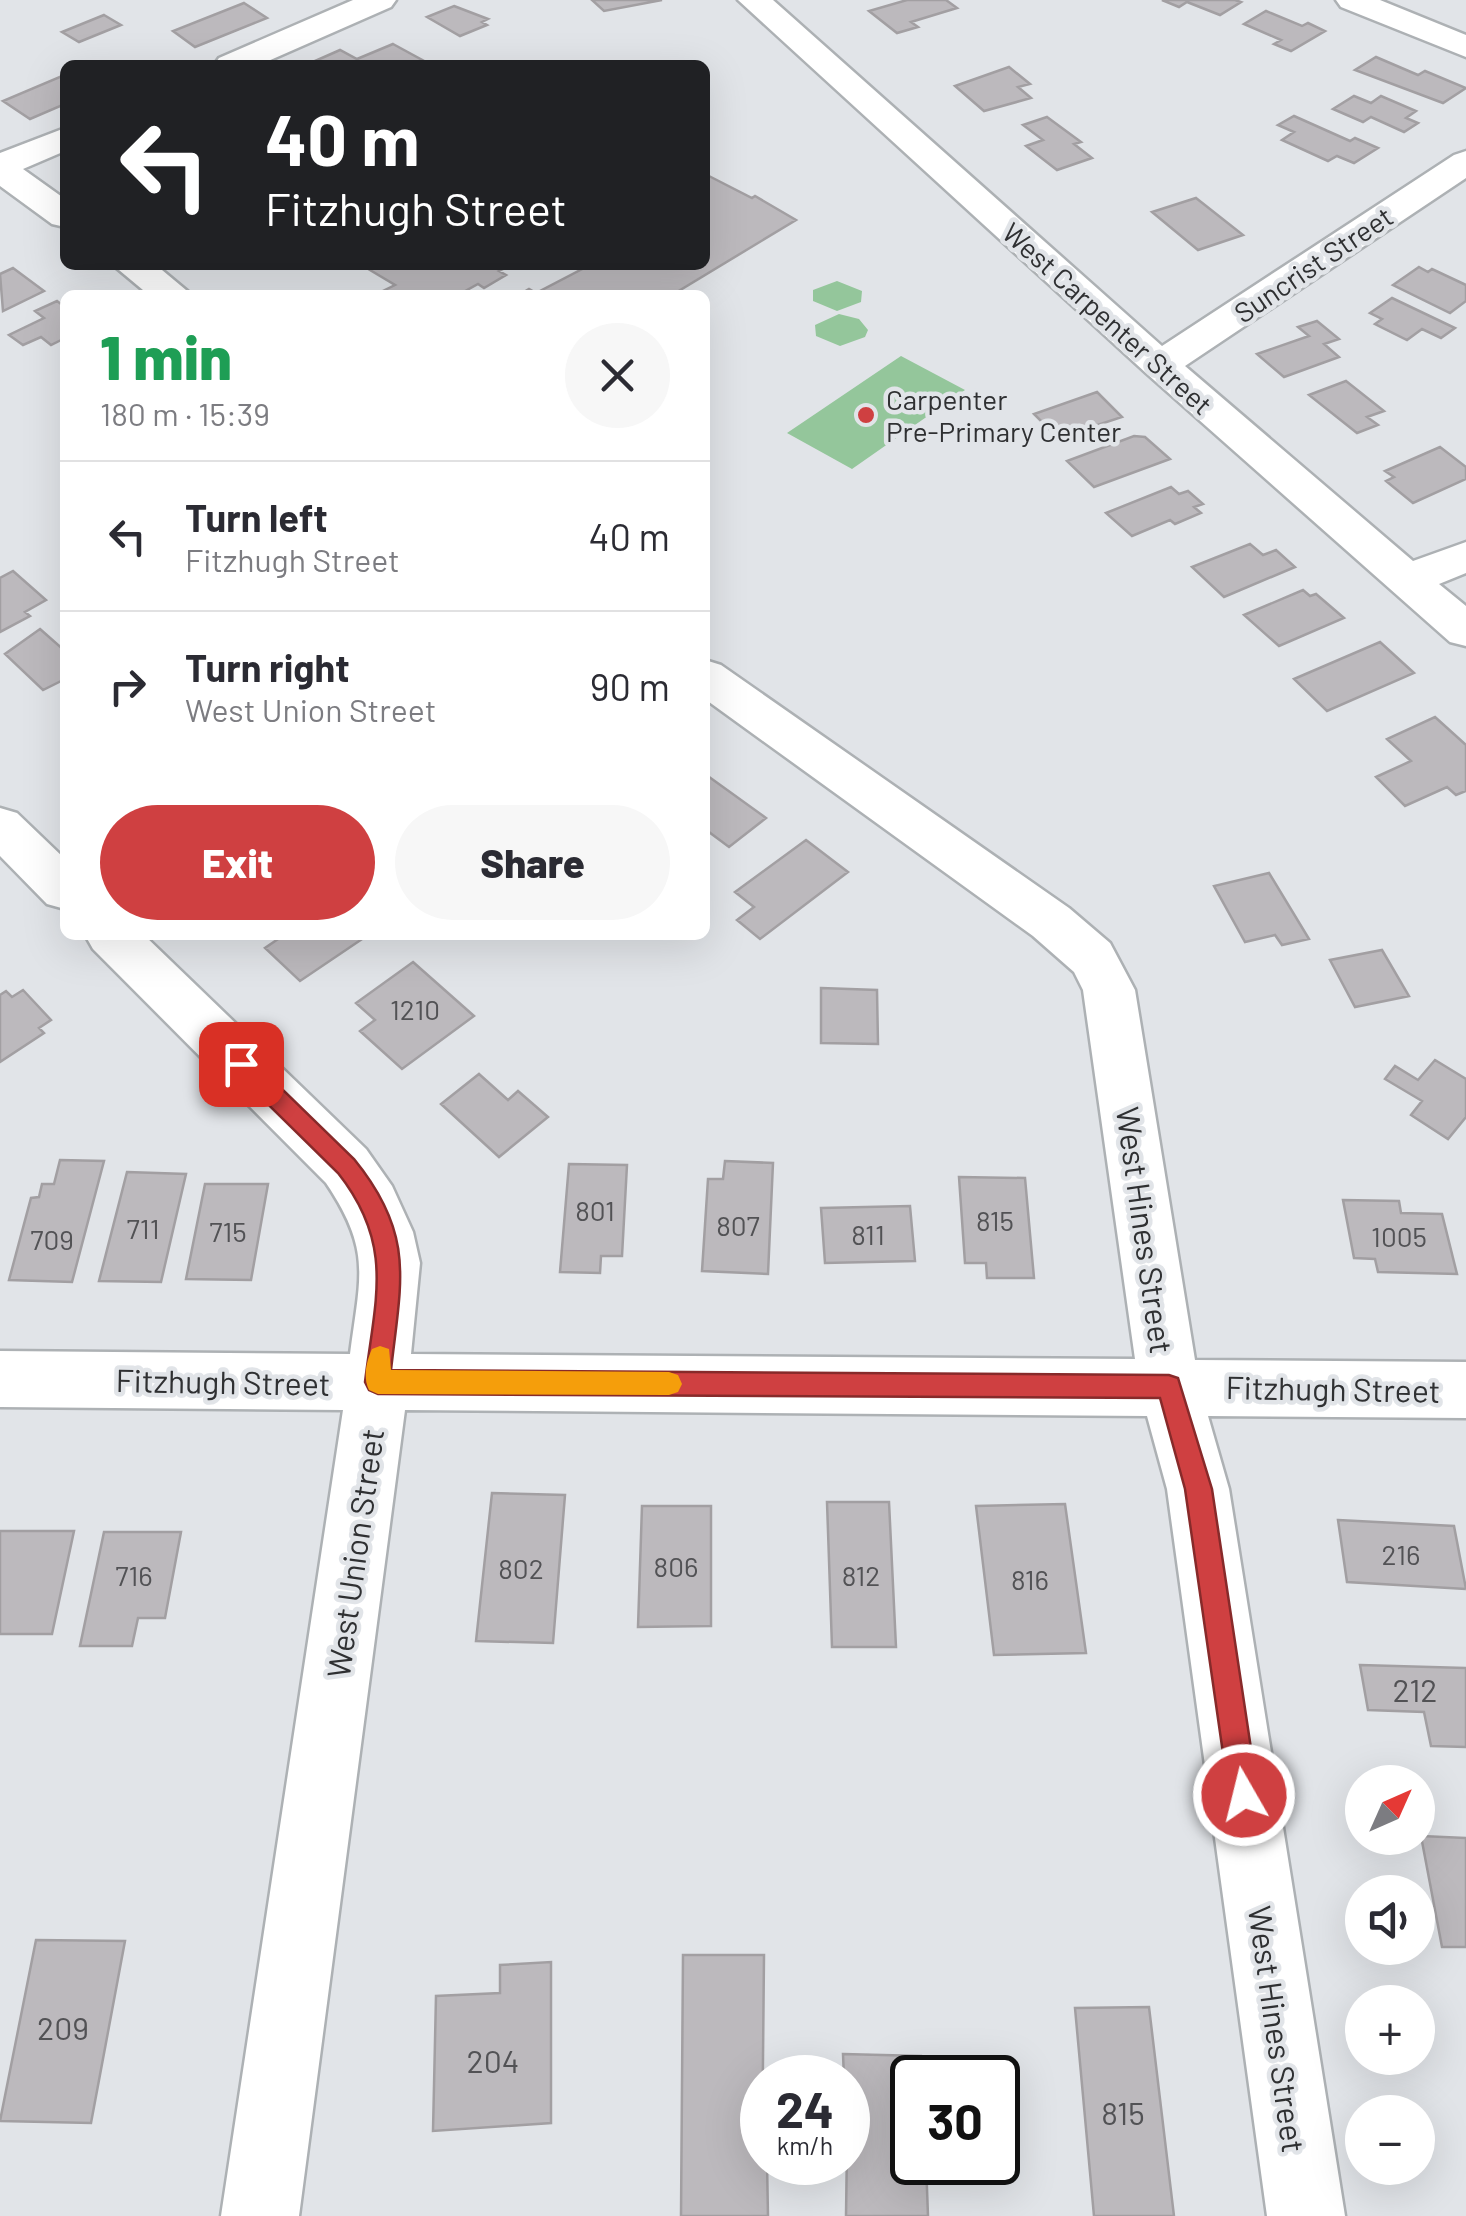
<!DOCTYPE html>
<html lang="en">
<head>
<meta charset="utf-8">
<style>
	:root { --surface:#fff; --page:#f7f7f7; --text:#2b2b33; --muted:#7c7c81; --line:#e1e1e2; --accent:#cf4041 }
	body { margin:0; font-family:Barlow,sans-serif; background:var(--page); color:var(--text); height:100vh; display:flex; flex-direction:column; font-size:38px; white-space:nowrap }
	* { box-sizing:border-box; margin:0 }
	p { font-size:32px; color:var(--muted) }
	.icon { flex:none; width:55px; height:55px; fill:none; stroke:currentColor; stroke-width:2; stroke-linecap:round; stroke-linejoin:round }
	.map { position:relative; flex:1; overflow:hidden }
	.panel { position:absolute; left:60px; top:290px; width:650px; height:650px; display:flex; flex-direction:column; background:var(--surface); border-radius:15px; box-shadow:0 10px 40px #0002 }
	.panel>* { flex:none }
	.guide { position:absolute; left:60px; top:60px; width:650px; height:210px; border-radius:15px; box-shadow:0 10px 40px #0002; background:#202124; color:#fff; overflow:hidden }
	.needle { width:65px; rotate:45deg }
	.tools { position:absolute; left:1345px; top:1765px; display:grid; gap:20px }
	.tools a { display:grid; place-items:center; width:90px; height:90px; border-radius:50%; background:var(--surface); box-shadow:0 10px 40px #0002; font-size:50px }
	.speed { position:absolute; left:740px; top:2055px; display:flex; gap:20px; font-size:50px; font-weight:700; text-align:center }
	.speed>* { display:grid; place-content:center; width:130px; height:130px; border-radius:50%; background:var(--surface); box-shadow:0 10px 40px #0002; line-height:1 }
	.speed small { font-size:25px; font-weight:400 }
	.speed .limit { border:5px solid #111; border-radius:15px; background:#fff; color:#111 }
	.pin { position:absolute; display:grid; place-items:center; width:85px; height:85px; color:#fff; margin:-42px; border-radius:20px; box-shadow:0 5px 15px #0006 }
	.me { position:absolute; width:110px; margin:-55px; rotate:352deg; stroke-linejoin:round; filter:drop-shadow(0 0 8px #0008) }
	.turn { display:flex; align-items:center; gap:35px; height:210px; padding:0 40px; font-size:45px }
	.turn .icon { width:130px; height:130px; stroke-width:2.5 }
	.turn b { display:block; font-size:70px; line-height:85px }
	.round { display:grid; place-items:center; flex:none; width:105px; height:105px; border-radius:52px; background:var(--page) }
	.headline { display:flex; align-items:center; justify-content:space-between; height:170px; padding:0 40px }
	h1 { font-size:60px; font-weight:800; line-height:75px; color:#1e9e55 }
	.cta { display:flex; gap:20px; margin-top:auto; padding:20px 40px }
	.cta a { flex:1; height:115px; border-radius:60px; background:var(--accent); color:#fff; font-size:40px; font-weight:800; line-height:115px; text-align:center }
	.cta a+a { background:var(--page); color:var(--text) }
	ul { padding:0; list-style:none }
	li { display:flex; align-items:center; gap:30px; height:150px; padding:0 40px; border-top:2px solid var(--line) }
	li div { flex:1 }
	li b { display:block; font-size:38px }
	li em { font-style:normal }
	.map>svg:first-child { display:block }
	.green { fill:#94c69b }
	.building { fill:#bcb9bd; stroke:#a29fa2; stroke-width:2.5 }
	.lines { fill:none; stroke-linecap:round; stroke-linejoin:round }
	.street-casing { stroke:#adb1b4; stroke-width:5 }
	.street { fill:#fff; fill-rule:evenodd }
	.route { fill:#cf4041; stroke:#872a2a; stroke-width:2.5 }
	.slow { fill:#f59e0b }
	.poi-dot { fill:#cf4041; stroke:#e1e4e8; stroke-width:4 }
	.labels { text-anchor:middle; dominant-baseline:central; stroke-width:9; stroke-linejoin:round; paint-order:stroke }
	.far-street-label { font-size:28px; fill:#2f3032; stroke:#e1e4e8 }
	.far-poi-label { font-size:28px; fill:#2f3032; stroke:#e1e4e8; text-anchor:start }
	.number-label { font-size:28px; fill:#525255 }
	.street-label { font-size:32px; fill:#2f3032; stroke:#e1e4e8 }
	.near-number-label { font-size:32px; fill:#525255 }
</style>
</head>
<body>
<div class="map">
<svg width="1466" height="2216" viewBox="0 0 1466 2216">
	<rect width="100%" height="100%" fill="#e1e4e8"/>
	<!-- green -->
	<path class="green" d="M837,281l25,10 -1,11 -24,9 -24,-10v-11z
		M839,314l20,5 9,11 -3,7 -25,9 -24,-10 -1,-11z
		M901,356l64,34 -113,79 -65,-36z"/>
	<!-- building -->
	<path class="building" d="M592,0h70l-58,11z
		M907,0h39l11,8 -46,14 7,5 -21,6 -28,-22z
		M1162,0h73l6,2 -21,13 -33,-13 -8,5z
		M244,3l23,15 -72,29 -22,-16z
		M454,6l34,13 -6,3 5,3 -27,11 -33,-19z
		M1266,11l36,15 6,-3 17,8 -34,20 -17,-7 7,-4 -37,-16z
		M104,15l17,10 -42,17 -17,-10z
		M393,44l31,17 -8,4h-110l34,-15 17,9z
		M1376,57l42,18 7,-4 41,17 -23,15 -88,-33z
		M1009,67l21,17 -12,3 13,11 -47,13 -29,-25z
		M62,76l3,28 -35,15 -27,-18z
		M1354,96l17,7 10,-7 35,15 -10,7 12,5 -14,9 -33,-15 -8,5 -30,-13z
		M1294,116l56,25 5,-3 23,10 -24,15 -17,-7 -9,5 -46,-21 12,-8 -16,-7z
		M1047,117l34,25 -7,2 18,14 -35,12 -31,-24 17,-6 -20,-15z
		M705,174l47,24 3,-2 41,24 -124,75h-153l10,-6 7,4 54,-28h115z
		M1196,198l47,37 -45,15 -46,-38z
		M378,265h133l-12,6 7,4 -22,13 -6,-4 -20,11h-76l-3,-2 16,-8 -25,-15z
		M1419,267l9,5 4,-3 34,16v16l-16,12 -57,-28z
		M13,268l31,23 -41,20 -3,-37z
		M1392,298l63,30 -14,10 -19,-9 -15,11 -32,-16 7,-5 -12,-6z
		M57,301l8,6v31l-14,7 -10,-8 -18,8 -14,-10 35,-17 -9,-7z
		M1317,321l22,18 -15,5 15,13 -55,20 -27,-23 52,-18 -11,-9z
		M1346,381l38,30 -17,6 11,8 -21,8 -48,-38z
		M1097,392l25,25 -64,21 -24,-24z
		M1134,436l11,1 25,22 -76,28 -27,-26z
		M1440,447l26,20v12l-53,24 -27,-22 8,-4 -9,-6z
		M1171,487l8,7 9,-3 15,13 -9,3 7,6 -26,11 -5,-4 -38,16 -26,-23z
		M1250,544l13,11 13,-5 19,17 -71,30 -32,-30z
		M13,571l33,29 -21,12 5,4 -30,16v-54z
		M1303,590l7,6 6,-2 28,24 -65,28 -35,-31z
		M40,629l25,22v28l-22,11 -38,-36z
		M1380,642l34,31 -87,38 -33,-32z
		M1435,717l31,28v46l-10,4 -9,-8 -42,19 -29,-29 35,-16 -24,-22z
		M705,774l61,44 -37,29 -24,-18z
		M806,840l42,32 -88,67 -23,-19 17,-13 -19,-15z
		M1269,873l40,66 -27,6 -7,-10 -30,7 -31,-56z
		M284,935h84l-68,46 -35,-33z
		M1382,950l27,46 -54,11 -25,-47z
		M413,962l61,54 -72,53 -42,-38 15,-11 -19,-17z
		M821,988l56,2 1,54 -57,-1z
		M23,990l28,30 -12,8 5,5 -44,29v-67l6,-4 6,6z
		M1435,1060l31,19v38l-18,22 -37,-24 11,-14 -37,-22 10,-13 23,14z
		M479,1074l29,26 10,-9 30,26 -49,40 -58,-53z
		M60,1160l44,1 -32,121 -63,-2 22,-82 8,-1 3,-13h12z
		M725,1161l48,2 -5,111 -66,-3 6,-92h15z
		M569,1164l58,1 -5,91h-21l-1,17 -40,-1z
		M127,1172l59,2 -25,108 -62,-1z
		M959,1177l66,1 9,100h-47l-1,-15h-21z
		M205,1184h63l-17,96 -65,-1z
		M1343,1200l56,1 2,12 41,1 15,60 -79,-2 -3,-13 -21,-1z
		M910,1206l5,55 -90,2 -4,-55z
		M492,1493l73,2 -12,148 -77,-2z
		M827,1502h62l7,145h-64z
		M1065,1504l21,149 -92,2 -18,-149z
		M642,1506h69v120l-73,1z
		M1338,1520l116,6 12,63 -119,-7z
		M0,1531h74l-22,103h-52z
		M104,1532h77l-16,86h-27l-6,28h-52z
		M1360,1665l106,3v79l-35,-1 -7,-34 -56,-2z
		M1421,1836l45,2v109h-24z
		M36,1940l89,1 -34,182 -91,-2z
		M683,1955h81l-2,207h5l1,54h-87z
		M551,1962v161l-118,8 3,-135 64,-3v-28z
		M1149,2007l25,209h-80l-19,-208z
		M843,2054l78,2 1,22h-10v84h14l2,54h-82l2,-138h-4z"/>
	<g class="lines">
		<defs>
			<path id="street" d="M353,0h43l-5,7 -132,58h-45l5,-7z
				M738,0h35l389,346 292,-191 12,-4v27l-281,188 228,195 53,-19v31l-27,11 27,22v40l-16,-4 -304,-269z
				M1336,0h44l86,35v22l-125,-50z
				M65,128v23l-42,18 42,30v28l-13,-3 -52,-38v-33z
				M113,265h43l36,30h-43z
				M705,660l16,5 348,243 41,35 25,47 60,370 271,2v56l-258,-2 21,73 116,727h-78l-100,-727 -20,-73 -742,-6 -106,806h-78l122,-806 -343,-3v-56l350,3c10,-78 22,-103 -24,-171l-233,-234 -8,-14h59l222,214 26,37 21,46 7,31 -9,91 724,5 -52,-369 -9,-18 -41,-36 -328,-237z
				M0,808l17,5 48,46v50l-18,-5 -47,-48z"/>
		</defs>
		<!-- street casing -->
		<use href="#street" class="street-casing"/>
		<!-- street -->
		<use href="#street" class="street"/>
	</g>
	<!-- route -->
	<path class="route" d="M241,1054l8,3 105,102c62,76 47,122 37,211l778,5 9,3 34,111 46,306 -4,10 -10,4 -10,-4 -5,-10 -44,-306 -25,-91 -782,-4 -9,-4 -4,-8c10,-83 30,-137 -27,-209l-105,-103 -3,-6z"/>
	<!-- slow -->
	<path class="slow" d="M380,1346l9,3 2,21 278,2 9,3 4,9 -4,8 -9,3 -291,-1 -9,-4c-6,-12 -3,-28 3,-41z"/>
	<!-- markers -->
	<circle class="poi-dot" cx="866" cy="415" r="10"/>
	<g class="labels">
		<!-- far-street labels -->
		<g class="far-street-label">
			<text transform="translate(1313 264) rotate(-34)">Suncrist Street</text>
			<text transform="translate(1108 318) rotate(42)">West Carpenter Street</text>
		</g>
		<!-- far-poi labels -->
		<g class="far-poi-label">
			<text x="886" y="399">Carpenter<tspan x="886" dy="32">Pre-Primary Center</tspan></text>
		</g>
		<!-- number labels -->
		<g class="number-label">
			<text x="415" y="1009">1210</text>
			<text x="595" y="1210">801</text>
			<text x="995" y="1220">815</text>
			<text x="738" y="1225">807</text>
			<text x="143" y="1228">711</text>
			<text x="228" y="1231">715</text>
			<text x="868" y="1234">811</text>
			<text x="1399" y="1236">1005</text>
			<text x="52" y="1239">709</text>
			<text x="1401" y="1554">216</text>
			<text x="676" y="1566">806</text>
			<text x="521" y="1568">802</text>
			<text x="134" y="1575">716</text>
			<text x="861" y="1575">812</text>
			<text x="1030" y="1579">816</text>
		</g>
		<!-- street labels -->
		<g class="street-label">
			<text transform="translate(1146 1230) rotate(82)">West Hines Street</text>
			<text transform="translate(223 1381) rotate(1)">Fitzhugh Street</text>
			<text transform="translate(1333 1388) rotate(1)">Fitzhugh Street</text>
			<text transform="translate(354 1553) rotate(-82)">West Union Street</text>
			<text transform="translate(1278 2029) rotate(82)">West Hines Street</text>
		</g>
		<!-- near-number labels -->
		<g class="near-number-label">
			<text x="1415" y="1689">212</text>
			<text x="63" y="2027">209</text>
			<text x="493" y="2060">204</text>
			<text x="1123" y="2112">815</text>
		</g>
	</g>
</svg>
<div class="tools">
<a><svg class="needle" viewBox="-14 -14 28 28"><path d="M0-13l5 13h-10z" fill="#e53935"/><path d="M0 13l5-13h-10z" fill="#7c7c81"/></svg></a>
<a><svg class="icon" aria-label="sound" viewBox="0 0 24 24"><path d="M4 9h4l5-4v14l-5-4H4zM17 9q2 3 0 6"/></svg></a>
<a>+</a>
<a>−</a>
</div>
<div class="speed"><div>24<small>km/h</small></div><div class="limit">30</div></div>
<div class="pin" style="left:241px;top:1064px;background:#d93025"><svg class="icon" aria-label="arrive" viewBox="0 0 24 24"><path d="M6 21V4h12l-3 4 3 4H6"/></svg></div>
<svg class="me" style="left:1244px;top:1795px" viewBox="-20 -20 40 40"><circle r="17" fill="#cf4041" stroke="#fff" stroke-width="3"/><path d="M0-11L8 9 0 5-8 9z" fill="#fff"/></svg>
<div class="guide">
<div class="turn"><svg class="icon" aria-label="left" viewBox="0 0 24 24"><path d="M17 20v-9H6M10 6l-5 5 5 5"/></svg><div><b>40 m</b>Fitzhugh Street</div></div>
</div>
<section class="panel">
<div class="headline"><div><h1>1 min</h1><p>180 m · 15:39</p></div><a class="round"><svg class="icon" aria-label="close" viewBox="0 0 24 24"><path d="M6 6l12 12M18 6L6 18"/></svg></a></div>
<ul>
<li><svg class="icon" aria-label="left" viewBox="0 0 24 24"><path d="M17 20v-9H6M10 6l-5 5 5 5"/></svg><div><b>Turn left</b><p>Fitzhugh Street</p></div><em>40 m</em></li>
<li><svg class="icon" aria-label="right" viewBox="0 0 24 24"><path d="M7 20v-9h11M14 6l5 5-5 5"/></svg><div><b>Turn right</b><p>West Union Street</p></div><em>90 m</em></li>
</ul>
<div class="cta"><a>Exit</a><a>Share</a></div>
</section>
</div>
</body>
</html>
